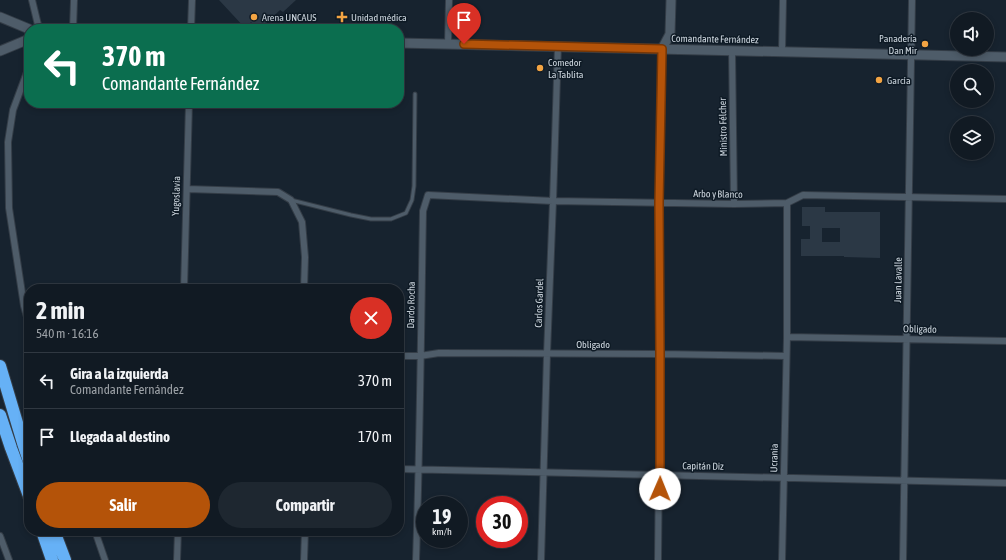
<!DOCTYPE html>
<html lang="es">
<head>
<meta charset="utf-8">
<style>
	:root { --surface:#111a23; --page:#1e2730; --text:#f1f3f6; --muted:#9ca1a6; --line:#303841; --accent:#b45309 }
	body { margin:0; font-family:"Asap Condensed",sans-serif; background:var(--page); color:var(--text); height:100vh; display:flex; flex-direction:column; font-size:15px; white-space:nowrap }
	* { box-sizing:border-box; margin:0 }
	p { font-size:13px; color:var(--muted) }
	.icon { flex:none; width:22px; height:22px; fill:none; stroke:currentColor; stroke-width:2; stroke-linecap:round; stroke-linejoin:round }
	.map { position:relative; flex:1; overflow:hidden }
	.side { position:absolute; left:24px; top:284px; width:380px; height:252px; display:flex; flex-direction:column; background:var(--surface); border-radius:16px; box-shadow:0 2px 6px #0003,0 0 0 1px var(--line) }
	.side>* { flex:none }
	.guide { position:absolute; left:24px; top:24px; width:380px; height:84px; border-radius:16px; box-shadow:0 2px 6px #0003,0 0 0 1px var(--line); background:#0b6e4f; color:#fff; overflow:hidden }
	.buttons { position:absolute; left:950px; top:12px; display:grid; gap:8px }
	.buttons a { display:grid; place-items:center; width:44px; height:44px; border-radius:50%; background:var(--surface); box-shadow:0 2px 6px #0003,0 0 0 1px var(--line); font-size:20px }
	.speed { position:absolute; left:416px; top:496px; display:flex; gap:8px; font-size:20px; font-weight:700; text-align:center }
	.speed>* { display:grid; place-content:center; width:52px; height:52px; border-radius:50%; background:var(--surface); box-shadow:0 2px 6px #0003,0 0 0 1px var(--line); line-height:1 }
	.speed small { font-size:10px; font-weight:400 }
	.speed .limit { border:6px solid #d22; background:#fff; color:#111 }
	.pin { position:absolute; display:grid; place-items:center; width:34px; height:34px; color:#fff; margin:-41px -17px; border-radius:50% 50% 50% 0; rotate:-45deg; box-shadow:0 0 4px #0007 }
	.pin .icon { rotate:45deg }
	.me { position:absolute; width:44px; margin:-22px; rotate:1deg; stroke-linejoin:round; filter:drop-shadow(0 0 3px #0008) }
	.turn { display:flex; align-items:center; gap:14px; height:84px; padding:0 12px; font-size:18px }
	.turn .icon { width:52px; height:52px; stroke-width:2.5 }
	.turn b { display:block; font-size:28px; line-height:34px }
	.round { display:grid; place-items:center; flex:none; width:42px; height:42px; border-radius:21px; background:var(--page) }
	.head { display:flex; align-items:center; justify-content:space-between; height:68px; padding:0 12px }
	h1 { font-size:24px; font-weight:700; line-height:30px }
	.primary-button { display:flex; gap:8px; margin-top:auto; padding:8px 12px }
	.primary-button a { flex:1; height:46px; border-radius:24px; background:var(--accent); color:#fff; font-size:16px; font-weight:700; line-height:46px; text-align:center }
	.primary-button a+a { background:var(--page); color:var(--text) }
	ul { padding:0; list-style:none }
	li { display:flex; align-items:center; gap:12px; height:56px; padding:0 12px; border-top:1px solid var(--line) }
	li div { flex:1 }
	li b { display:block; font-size:15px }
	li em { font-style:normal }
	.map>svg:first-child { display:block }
	.building { fill:#2b3845; fill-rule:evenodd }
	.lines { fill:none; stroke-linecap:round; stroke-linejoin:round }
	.lane-casing { stroke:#343d47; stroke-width:5 }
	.street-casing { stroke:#343d47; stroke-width:8 }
	.secondary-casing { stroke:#343d47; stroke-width:11 }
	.highway-casing { stroke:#343d47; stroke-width:14 }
	.lane { stroke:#4e5c69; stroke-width:3 }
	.street { stroke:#4e5c69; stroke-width:6 }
	.secondary { stroke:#4e5c69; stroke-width:9 }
	.highway { stroke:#66b1f6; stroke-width:12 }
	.route-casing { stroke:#753606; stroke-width:10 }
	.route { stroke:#b45309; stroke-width:7 }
	.poi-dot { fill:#f3a443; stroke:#0e1a25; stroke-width:1.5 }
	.labels { text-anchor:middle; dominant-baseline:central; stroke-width:3; stroke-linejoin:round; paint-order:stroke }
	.poi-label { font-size:10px; fill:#ced7df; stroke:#0e1a25; text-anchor:start }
	.street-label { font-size:10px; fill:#ced7df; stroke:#0e1a25 }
</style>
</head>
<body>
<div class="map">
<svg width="1006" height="560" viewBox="0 0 1006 560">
	<rect width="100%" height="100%" fill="#17232f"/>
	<!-- building -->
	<path class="building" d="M219,0h77l-13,12 -3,-2 -20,19h-2l-7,-7 -6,6z
		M802,207h23v5h55v46l-36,-1v-1h-43v-17h9v-13h-8zM822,228h18v14h-18z"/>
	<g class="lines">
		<defs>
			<path id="lane" d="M291,200l60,15 20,4h20l15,-6 6,-13 2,-14 1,-92"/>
			<path id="street" d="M32,0l7,29
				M73,29l1,-29
				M191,29l1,-29
				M448,44l1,-44
				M732,50l2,154
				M782,51l1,-51
				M29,67l-16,43 -5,32 1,66 15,98 5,18
				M187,189l91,3 13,8 11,22 3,35 -1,32
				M184,289l5,-186
				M787,337l219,4
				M399,356h21l19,-3 221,1 126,2
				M399,469l607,14
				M95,531l10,29
				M0,536l9,24
				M177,560l1,-29
				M304,560l1,-29
				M416,560c4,-116 5,-232 7,-349l5,-16 125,6 181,3 53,-1 16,-8 203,4
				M541,560l6,-206 6,-153 5,-155
				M658,560l2,-206 -1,-151 3,-154
				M782,560l5,-223v-134
				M903,560l9,-560"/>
			<path id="secondary" d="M0,17l29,12
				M399,43l607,14
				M662,49l8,-15 1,-34
				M0,51l29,-12"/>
			<path id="highway" d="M0,366l23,77 6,18
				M0,415l11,33 18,48
				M42,531l10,29
				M54,531l11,29"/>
		</defs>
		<!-- lane casing -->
		<use href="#lane" class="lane-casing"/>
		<!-- street casing -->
		<use href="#street" class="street-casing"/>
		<!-- secondary casing -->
		<use href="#secondary" class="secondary-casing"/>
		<!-- highway casing -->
		<use href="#highway" class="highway-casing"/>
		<!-- lane -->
		<use href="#lane" class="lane"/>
		<!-- street -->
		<use href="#street" class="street"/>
		<!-- secondary -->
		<use href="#secondary" class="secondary"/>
		<!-- highway -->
		<use href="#highway" class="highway"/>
	</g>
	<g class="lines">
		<defs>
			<path id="route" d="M464,44l198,5 -3,154 1,151v135"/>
		</defs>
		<!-- route casing -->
		<use href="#route" class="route-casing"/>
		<!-- route -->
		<use href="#route" class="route"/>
	</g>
	<!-- markers -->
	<g class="poi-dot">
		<circle cx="254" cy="17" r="4"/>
		<path d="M340 11h4v4h4v4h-4v4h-4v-4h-4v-4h4z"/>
		<circle cx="925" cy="44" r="4"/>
		<circle cx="540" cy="68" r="4"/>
		<circle cx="879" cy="80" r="4"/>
	</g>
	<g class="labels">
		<!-- poi labels -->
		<g class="poi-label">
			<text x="262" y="17">Arena UNCAUS</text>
			<text x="351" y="17">Unidad médica</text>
			<text x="917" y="38" text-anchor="end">Panadería<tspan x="917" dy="12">Dan Mir</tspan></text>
			<text x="548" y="62">Comedor<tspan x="548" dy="12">La Tablita</tspan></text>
			<text x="887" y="80">García</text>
		</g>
		<!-- street labels -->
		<g class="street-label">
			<text transform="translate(715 39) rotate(1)">Comandante Fernández</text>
			<text transform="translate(723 127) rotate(-91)">Ministro Félcher</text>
			<text transform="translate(718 194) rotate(1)">Arbo y Blanco</text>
			<text transform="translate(176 196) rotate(-88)">Yugoslavia</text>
			<text transform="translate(898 280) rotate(-89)">Juan Lavalle</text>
			<text transform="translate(539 303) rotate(-88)">Carlos Gardel</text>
			<text transform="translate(411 305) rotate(-89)">Dardo Rocha</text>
			<text transform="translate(920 329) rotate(1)">Obligado</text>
			<text x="593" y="344">Obligado</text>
			<text transform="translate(774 458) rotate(-89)">Ucrania</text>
			<text transform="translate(703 466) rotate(1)">Capitán Diz</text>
		</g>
	</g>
</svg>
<div class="buttons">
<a><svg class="icon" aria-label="sound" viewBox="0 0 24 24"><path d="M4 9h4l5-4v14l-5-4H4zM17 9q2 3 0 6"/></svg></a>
<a><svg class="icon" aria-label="search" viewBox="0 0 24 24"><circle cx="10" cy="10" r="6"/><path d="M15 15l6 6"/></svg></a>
<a><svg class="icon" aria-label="layers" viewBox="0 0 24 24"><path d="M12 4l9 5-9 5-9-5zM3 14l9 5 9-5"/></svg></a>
</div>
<div class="speed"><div>19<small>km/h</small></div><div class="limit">30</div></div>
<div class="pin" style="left:464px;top:44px;background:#d93025"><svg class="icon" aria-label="arrive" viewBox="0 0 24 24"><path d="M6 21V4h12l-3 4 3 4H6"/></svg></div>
<svg class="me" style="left:660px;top:489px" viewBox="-20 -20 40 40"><circle r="19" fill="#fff"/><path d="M0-13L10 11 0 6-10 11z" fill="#b45309"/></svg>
<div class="guide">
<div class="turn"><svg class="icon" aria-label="left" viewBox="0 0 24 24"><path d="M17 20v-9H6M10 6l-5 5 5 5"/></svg><div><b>370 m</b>Comandante Fernández</div></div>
</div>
<section class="side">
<div class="head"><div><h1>2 min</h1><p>540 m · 16:16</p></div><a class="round" style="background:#d93025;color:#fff"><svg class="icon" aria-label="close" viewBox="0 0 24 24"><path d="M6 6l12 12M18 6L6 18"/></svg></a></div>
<ul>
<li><svg class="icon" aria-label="left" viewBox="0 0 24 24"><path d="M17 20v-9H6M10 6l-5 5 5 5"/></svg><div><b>Gira a la izquierda</b><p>Comandante Fernández</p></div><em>370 m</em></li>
<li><svg class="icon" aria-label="arrive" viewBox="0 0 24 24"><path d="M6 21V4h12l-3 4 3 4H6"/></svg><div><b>Llegada al destino</b></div><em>170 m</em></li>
</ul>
<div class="primary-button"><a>Salir</a><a>Compartir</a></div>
</section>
</div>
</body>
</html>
